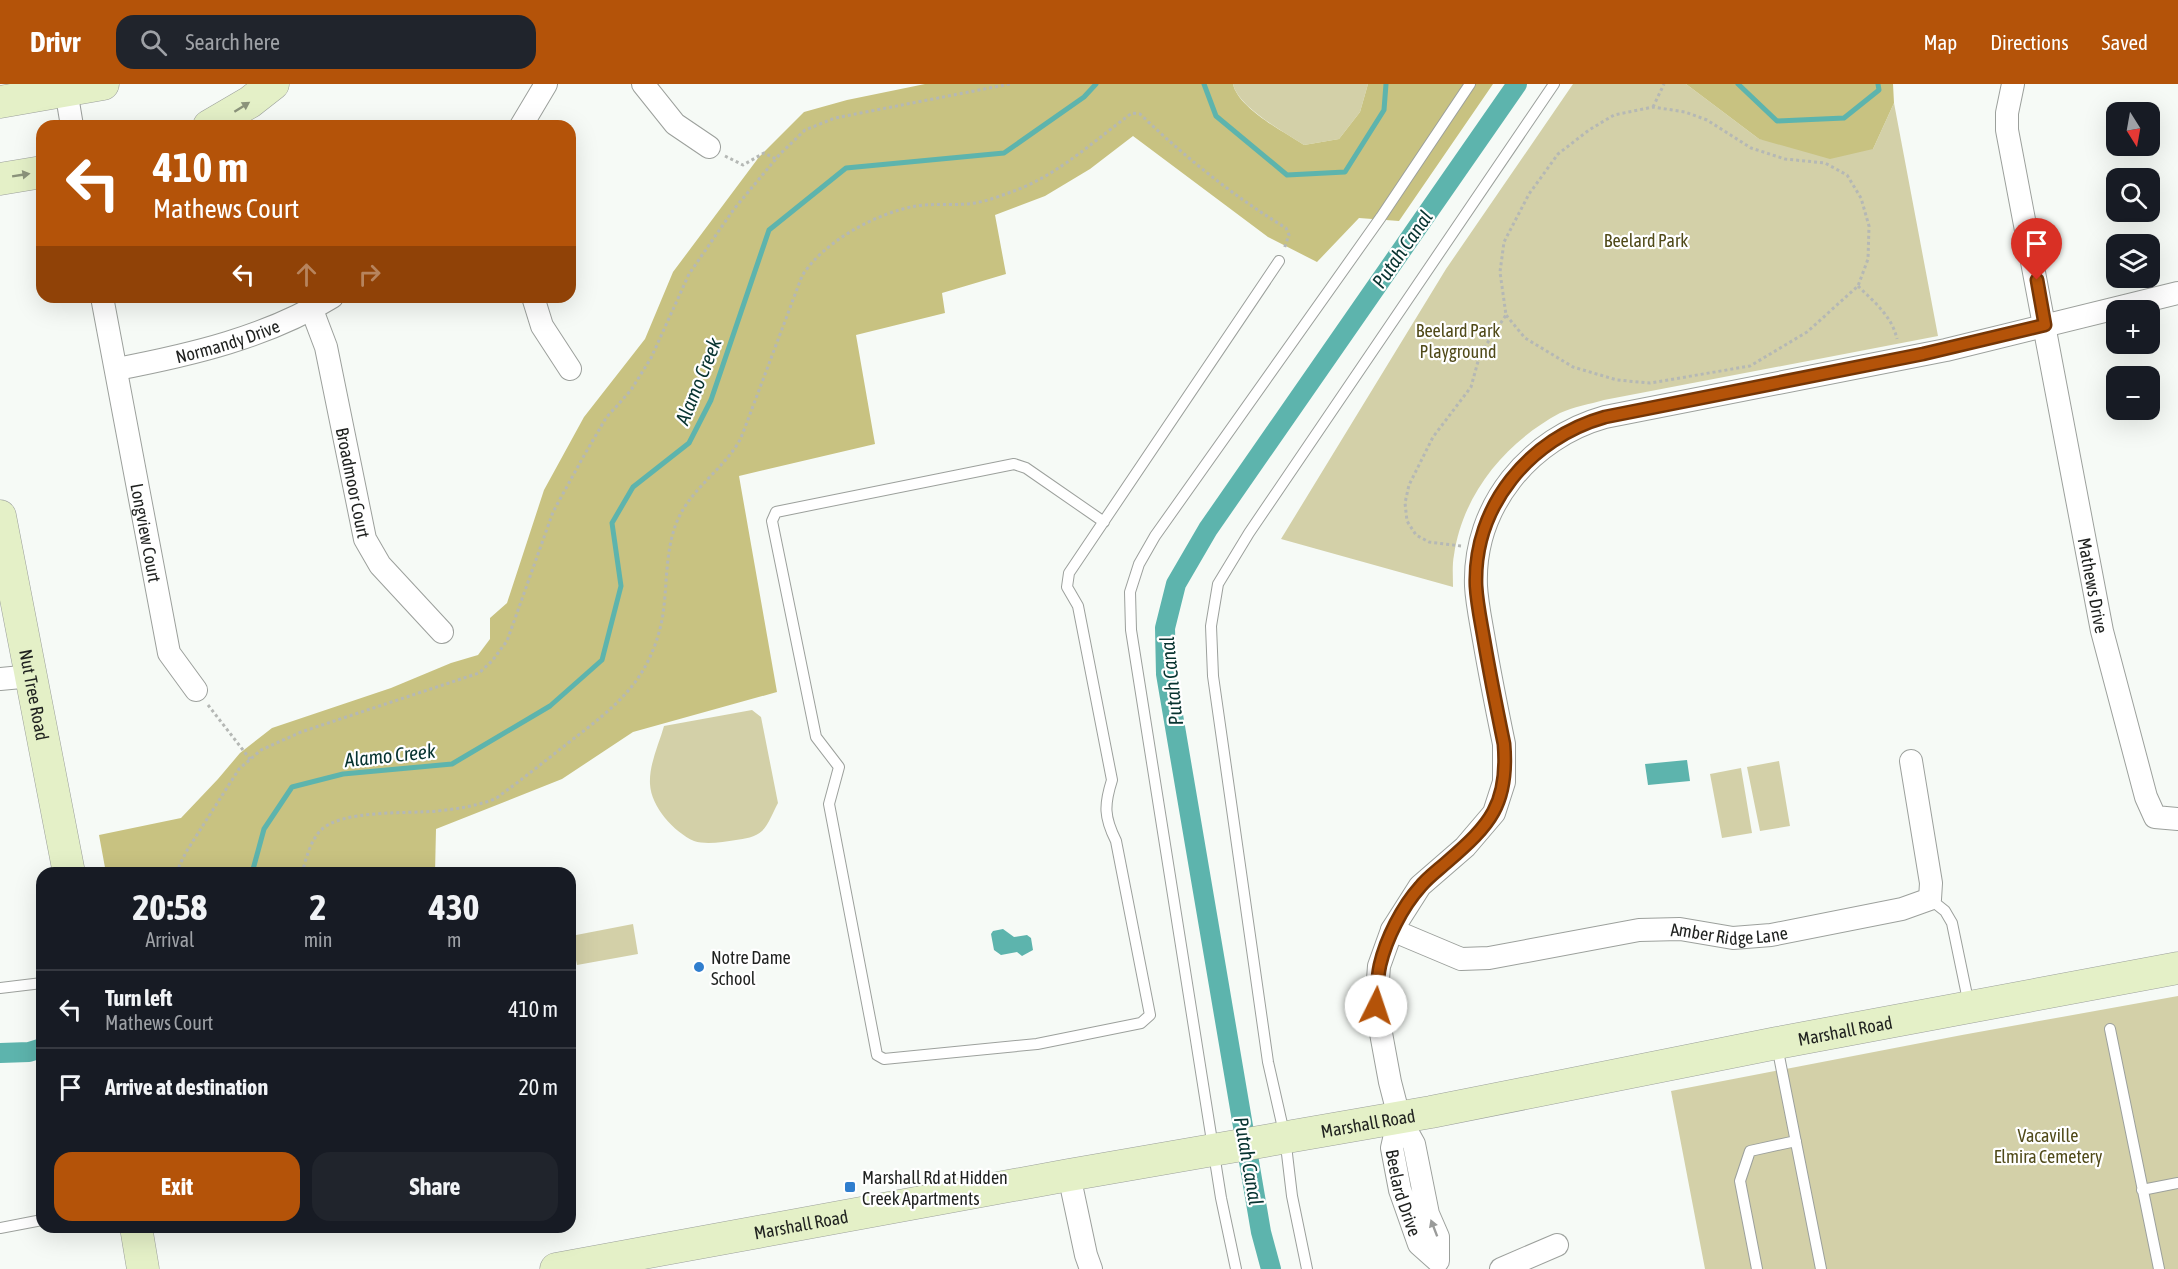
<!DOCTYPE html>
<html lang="en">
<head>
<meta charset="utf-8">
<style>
	:root { --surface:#171b24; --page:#20242c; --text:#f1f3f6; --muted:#9ea1a6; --line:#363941; --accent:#b45309 }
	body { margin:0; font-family:"Asap Condensed",sans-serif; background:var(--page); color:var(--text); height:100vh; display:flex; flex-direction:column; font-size:22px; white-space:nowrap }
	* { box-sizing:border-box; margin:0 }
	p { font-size:20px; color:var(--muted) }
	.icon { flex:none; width:33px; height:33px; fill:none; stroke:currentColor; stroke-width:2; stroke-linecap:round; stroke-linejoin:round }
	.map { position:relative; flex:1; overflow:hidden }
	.sheet { position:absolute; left:36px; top:783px; width:540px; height:366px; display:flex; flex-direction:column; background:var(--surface); border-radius:18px; box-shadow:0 6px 24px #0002 }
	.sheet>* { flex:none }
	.top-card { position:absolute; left:36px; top:36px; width:540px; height:183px; border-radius:18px; box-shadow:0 6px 24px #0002; background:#b45309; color:#fff; overflow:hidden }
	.needle { width:39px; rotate:169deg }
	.fabs { position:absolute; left:2106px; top:18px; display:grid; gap:12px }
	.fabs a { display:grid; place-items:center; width:54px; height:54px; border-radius:12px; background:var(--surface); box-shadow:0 6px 24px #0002; font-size:30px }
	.pin { position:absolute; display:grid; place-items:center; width:51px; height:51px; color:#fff; margin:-62px -26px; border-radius:50% 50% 50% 0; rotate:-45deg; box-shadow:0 0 6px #0007 }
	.pin .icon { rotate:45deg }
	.me { position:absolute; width:66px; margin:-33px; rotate:4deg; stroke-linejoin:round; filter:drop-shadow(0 0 4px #0008) }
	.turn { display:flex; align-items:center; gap:21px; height:126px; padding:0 18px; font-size:27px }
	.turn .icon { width:78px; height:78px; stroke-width:2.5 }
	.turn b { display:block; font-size:42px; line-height:51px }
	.lanes { display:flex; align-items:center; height:57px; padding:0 18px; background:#0003; justify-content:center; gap:30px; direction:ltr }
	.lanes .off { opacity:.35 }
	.eta { display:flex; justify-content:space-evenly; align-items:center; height:102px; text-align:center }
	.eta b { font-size:36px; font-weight:700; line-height:42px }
	.primary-button { display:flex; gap:12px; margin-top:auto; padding:12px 18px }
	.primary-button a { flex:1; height:69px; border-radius:18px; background:var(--accent); color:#fff; font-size:24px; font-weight:700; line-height:69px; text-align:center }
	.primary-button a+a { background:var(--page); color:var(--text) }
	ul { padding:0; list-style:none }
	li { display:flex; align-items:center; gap:18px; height:78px; padding:0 18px; border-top:2px solid var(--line) }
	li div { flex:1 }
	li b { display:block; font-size:22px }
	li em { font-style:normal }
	header { display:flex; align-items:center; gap:36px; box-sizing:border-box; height:84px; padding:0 30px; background:var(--accent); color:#fff }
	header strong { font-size:28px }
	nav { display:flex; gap:33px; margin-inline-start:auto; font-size:21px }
	.search { width:420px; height:54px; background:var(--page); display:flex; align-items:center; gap:15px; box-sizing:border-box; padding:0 21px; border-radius:18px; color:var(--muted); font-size:22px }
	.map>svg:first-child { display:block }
	.green { fill:#d3d0a8 }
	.forest { fill:#c8c281 }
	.water { fill:#5db4ad }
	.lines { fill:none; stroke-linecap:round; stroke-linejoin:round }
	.stream { stroke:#5db4ad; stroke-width:5 }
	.canal { stroke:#5db4ad; stroke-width:20 }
	.lane-casing { stroke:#9ca09c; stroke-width:12 }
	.street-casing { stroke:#9ca09c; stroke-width:24 }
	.secondary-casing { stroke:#9ca09c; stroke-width:33 }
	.path { stroke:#b5b8b5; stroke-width:3; stroke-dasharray:3 3; stroke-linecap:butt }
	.lane { stroke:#fff; stroke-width:10 }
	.street { stroke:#fff; stroke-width:22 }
	.secondary { stroke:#e4f0c7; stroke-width:32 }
	.oneway { fill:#8b937b }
	.oneway2 { fill:#9a9b9a }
	.route-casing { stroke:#753606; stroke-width:15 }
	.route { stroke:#b45309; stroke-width:10 }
	.poi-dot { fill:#307ece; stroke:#fff; stroke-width:2 }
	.labels { text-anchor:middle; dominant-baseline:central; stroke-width:4.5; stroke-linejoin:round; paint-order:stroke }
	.park-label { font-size:18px; fill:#504a19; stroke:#fff }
	.street-label { font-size:18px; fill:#1f211f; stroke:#fff }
	.poi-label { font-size:18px; fill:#1f211f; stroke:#fff; text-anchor:start }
	.water-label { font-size:20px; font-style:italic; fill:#073330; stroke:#fff }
</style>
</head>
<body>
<header>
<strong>Drivr</strong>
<div class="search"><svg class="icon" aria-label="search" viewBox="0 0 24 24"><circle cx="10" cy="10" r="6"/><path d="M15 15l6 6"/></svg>Search here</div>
<nav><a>Map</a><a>Directions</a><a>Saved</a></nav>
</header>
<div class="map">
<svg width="2178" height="1185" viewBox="0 0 2178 1185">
	<rect width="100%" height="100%" fill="#f6faf6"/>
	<!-- green -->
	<path class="green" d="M1233,0h135l-8,28 -21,27 -35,6c-20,-13 -66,-38 -71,-61z
		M1573,0h113l73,55 114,10 21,-46 44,233 -334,64c-14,4 -31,7 -44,13 -54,29 -97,80 -106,142 -2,10 -1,22 -1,32l-172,-48 165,-270z
		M752,626l9,7 17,86c-5,9 -9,21 -16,28 -6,6 -18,8 -26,9 -13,2 -30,5 -42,1 -20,-9 -43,-34 -44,-57 -1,-20 9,-40 14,-58z
		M1779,677l11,65 -30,5 -13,-64z
		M1741,684l11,65 -30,5 -12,-64z
		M633,840l5,30 -61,11 -6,-29z
		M2178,912v273h-473l-34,-178 291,-56z"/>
	<!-- forest -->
	<path class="forest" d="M925,0h308c5,24 51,48 71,61l35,-6 21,-27 8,-28h125l-94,137 -40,-3 -42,44 -49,-25 -135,-101 -43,33 -45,27 -50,19 11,59 -64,19 3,20 -89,22 19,109 -136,32 38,216 -144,40 -71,47 -126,50 -1,44h-329l-7,-38 82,-17 37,-39 22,-26 32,-25 119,-40 60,-25 27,-8 12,-16v-21l17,-15 37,-113 40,-73 61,-78 28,-67 86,-115 45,-45 43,-12z
		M1686,0h207l1,19 -21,46 -43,10 -71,-20z"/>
	<!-- water -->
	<path class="water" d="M1687,676l3,21 -42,4 -3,-21z
		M1003,845l11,8 13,-2 4,3 2,12 -11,6 -5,-4 -16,3 -7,-5 -3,-16 2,-3z"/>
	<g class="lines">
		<!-- stream -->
		<path class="stream" d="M1204,0l12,32 71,59 58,-3 39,-62 2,-26
			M1738,0l39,37 67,-3 35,-28 -1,-6
			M252,789l12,-44 28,-42 51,-13 109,-10 98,-58 52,-46 19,-74 -9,-63 21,-36 56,-44 22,-43 58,-170 77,-62 158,-15 80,-56 12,-13"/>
		<!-- canal -->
		<path class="canal" d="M0,969l29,-1 13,-4
			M1271,1185l-10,-37 -95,-558 -1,-46 11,-44 32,-55 309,-445"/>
		<defs>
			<path id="lane" d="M1104,438l-78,-54 -12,-4 -238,48 -4,9 44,216 23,30 -10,37 48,251 7,4 153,-15 104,-21 9,-8 -34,-174c-12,-24 -12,-36 -4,-61l-34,-174 -11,-19 2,-14 210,-312
				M1930,815l15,12 7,12 17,82
				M0,904l42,-5
				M2110,945l49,240
				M1777,962l44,223
				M2142,1106l36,-7
				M0,1144l42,-8
				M1236,1185l-15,-71 -90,-568 -1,-38 9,-28 16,-28 226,-319 89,-133
				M1307,1185l-15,-73 -7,-59 -17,-75 -55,-386 -2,-50 7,-42 31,-51 305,-449
				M1757,1185l-17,-88 10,-30 46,-10"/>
			<g id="street">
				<path d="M65,0l7,42"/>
				<path d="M643,0l32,40 34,23"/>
				<path id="s1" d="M2013,0l-6,29v17l95,501 44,166 9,20 23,2"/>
				<path d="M521,42l25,-42"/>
				<path id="s2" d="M102,213l67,356 27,37"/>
				<path d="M533,213l9,29 28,43"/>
				<path id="s3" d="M312,226l14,37 39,192 15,26 62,67"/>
				<path id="s4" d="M117,285c73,-14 151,-32 215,-72"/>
				<path d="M0,595l32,-3"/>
				<path id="s5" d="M1392,846l69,29 28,-1 150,-28 41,-1 53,9 38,-3 131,-26 28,-10 1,-16 -20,-122"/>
				<path id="s6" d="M1399,1033l-7,31 8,42 19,54 19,17v-24l-10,-23 -14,-70 -15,-27 -9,-35 -14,-76 3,-40 13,-36 28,-44 45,-39 29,-34 10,-31v-38c-7,-34 -14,-69 -20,-104 -3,-18 -7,-36 -8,-54 -3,-80 54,-148 129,-169l341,-67 232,-57"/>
				<path d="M1069,1091l17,80 5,14"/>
				<path d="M1501,1185l56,-24"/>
			</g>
			<g id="secondary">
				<path d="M0,18l103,-18"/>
				<path d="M209,42l41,-24 23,-18"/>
				<path d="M0,95l42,-7"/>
				<path id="s7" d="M0,432l69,357"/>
				<path d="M136,1143l7,42"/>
				<path id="s8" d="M556,1185l513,-94 362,-63 346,-69 401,-75"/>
			</g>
		</defs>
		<!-- lane casing -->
		<use href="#lane" class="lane-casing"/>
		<!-- street casing -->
		<use href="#street" class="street-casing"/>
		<!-- secondary casing -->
		<use href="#secondary" class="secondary-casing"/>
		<!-- path -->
		<path class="path" d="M1653,23l11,-23
			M725,72l18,9 21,-12 12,6
			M1858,202c16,16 34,30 39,53
			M1461,462l-32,-4 -13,-7 -9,-14 -2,-18 4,-18 24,-48 38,-50 9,-33 26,-39 -6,-43 4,-30 25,-48 29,-40 31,-24 25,-15 39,-8 32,5 22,8 44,28 34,11 40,4 22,12 14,23 8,28 -1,33 -10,27 -51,46 -57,34 -100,17 -33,-3 -44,-13 -48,-29 -19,-23
			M208,621l42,54
			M176,789l10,-21 53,-83 22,-19 40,-18 178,-59 13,-12 15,-20 46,-129 29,-53 24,-41 25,-28 20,-32 38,-84 45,-65 46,-55 25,-24 30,-12 175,-34
			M302,789c4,-14 8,-31 18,-42 21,-22 88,-17 117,-20 20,-2 39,-5 58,-12 25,-18 49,-37 73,-56 47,-36 81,-61 94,-123 6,-33 2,-72 17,-103 15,-31 46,-49 62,-79l61,-162c21,-34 74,-63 114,-70 19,-3 40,0 59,-3 13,-2 27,-8 39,-12 44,-16 81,-51 118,-78l8,1c45,43 93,82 146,114l3,7 -5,14"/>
		<!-- lane -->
		<use href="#lane" class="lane"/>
		<!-- street -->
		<use href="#street" class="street"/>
		<!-- secondary -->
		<use href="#secondary" class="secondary"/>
	</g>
	<!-- one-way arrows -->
	<defs><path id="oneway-solid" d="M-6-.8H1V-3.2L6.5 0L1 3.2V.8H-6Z" transform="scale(1.5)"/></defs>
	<g class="oneway">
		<use href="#oneway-solid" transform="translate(242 23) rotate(-32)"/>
		<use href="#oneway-solid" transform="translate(21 91) rotate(-9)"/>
	</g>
	<use class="oneway2" href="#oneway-solid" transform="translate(1434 1144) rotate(-111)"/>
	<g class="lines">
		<defs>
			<path id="route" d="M1376,922c1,-13 1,-28 4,-41 6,-26 22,-58 40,-78 7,-9 18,-17 27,-25 43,-37 62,-58 57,-118 -7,-34 -14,-69 -20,-104 -3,-18 -7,-36 -8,-54 -3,-80 54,-148 129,-169l318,-63 122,-29 -8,-45"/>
		</defs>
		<!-- route casing -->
		<use href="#route" class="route-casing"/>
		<!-- route -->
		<use href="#route" class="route"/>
	</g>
	<!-- markers -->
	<g class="poi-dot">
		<circle cx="699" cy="883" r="6"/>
		<rect x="844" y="1097" width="12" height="12" rx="3"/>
	</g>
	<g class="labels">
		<!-- park labels -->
		<g class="park-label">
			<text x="1646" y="156">Beelard Park</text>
			<text x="1458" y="246">Beelard Park<tspan x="1458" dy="21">Playground</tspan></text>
			<text x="2048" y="1051">Vacaville<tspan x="2048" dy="21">Elmira Cemetery</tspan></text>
		</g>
		<!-- street labels -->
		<g class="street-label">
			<text stroke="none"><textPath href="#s4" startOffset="114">Normandy Drive</textPath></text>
			<text stroke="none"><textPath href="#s3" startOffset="178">Broadmoor Court</textPath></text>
			<text stroke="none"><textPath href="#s2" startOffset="240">Longview Court</textPath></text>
			<text stroke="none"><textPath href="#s1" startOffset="510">Mathews Drive</textPath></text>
			<text stroke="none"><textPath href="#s7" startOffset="182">Nut Tree Road</textPath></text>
			<text stroke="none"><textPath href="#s5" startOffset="346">Amber Ridge Lane</textPath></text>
			<text stroke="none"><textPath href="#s8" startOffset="1311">Marshall Road</textPath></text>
			<text stroke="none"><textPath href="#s8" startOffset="825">Marshall Road</textPath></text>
			<text stroke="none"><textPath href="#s6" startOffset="78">Beelard Drive</textPath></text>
			<text stroke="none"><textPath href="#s8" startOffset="249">Marshall Road</textPath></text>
		</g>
		<!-- poi labels -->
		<g class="poi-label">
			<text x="711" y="873">Notre Dame<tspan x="711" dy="21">School</tspan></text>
			<text x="862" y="1093">Marshall Rd at Hidden<tspan x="862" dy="21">Creek Apartments</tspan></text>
		</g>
		<!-- water labels -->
		<g class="water-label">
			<text transform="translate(1402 165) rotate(-55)">Putah Canal</text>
			<text transform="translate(698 297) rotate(-68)">Alamo Creek</text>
			<text transform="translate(1171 597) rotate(-96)">Putah Canal</text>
			<text transform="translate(390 671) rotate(-6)">Alamo Creek</text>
			<text transform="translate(1249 1077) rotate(80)">Putah Canal</text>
		</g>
	</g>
</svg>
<div class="fabs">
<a><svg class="needle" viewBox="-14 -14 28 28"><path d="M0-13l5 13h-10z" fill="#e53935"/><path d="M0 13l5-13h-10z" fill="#9ea1a6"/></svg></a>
<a><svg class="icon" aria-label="search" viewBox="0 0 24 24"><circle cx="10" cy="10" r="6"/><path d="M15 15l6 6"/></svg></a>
<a><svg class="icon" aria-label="layers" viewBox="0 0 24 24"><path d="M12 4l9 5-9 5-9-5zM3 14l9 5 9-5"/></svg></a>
<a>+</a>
<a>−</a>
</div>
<div class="pin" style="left:2037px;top:196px;background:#d93025"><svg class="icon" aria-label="arrive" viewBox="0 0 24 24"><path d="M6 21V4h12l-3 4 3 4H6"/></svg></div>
<svg class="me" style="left:1376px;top:922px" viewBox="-20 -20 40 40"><circle r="19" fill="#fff"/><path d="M0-13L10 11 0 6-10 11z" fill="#b45309"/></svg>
<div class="top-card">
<div class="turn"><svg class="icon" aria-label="left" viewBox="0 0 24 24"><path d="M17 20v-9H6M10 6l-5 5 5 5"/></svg><div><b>410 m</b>Mathews Court</div></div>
<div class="lanes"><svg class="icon" aria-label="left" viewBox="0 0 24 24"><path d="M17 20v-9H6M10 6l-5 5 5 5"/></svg><svg class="icon off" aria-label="ahead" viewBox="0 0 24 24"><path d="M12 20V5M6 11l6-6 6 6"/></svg><svg class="icon off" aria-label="right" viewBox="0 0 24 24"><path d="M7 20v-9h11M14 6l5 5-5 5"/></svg></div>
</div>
<section class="sheet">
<div class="eta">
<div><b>20:58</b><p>Arrival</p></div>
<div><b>2</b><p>min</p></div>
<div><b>430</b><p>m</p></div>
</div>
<ul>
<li><svg class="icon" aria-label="left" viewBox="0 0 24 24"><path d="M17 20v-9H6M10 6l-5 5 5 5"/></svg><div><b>Turn left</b><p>Mathews Court</p></div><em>410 m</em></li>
<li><svg class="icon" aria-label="arrive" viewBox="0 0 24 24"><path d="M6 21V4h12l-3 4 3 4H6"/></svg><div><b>Arrive at destination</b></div><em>20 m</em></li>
</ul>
<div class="primary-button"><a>Exit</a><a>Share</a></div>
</section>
</div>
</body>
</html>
